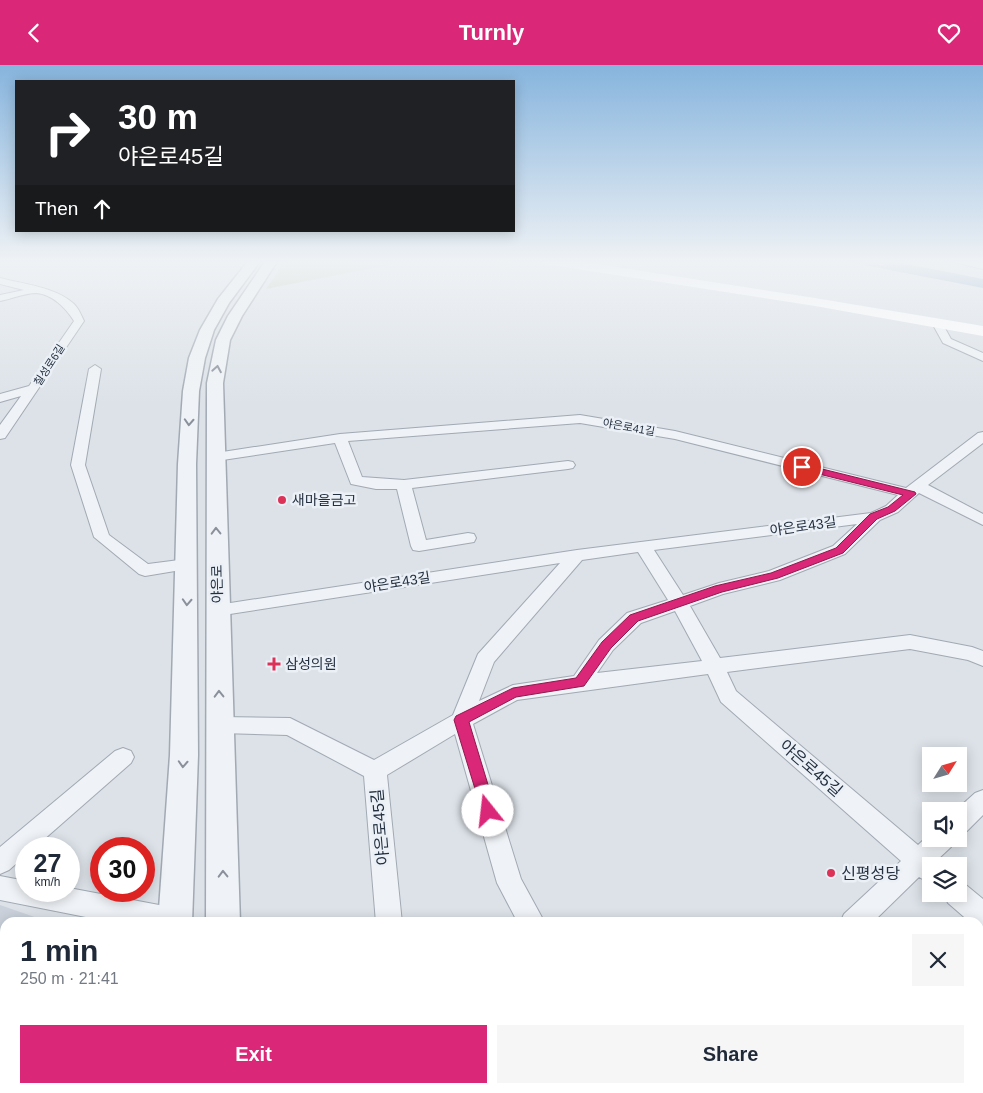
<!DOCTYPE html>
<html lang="en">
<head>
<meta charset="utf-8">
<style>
	:root { --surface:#fff; --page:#f6f6f7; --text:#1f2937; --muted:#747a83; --accent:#db2777 }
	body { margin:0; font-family:Helvetica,"Noto Sans KR",sans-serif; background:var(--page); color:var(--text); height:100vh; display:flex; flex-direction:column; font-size:19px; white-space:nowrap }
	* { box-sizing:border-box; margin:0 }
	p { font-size:16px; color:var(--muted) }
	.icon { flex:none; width:28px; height:28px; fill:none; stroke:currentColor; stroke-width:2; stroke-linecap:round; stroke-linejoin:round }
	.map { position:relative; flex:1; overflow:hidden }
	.panel { position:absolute; left:0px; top:852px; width:984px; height:176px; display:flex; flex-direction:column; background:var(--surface); border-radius:15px 15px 0 0; box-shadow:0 2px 12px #0003 }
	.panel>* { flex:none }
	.hud { position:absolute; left:15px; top:15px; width:500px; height:152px; border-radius:0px; box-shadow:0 2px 12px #0003; background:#202124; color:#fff; overflow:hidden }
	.needle { width:32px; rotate:53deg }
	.buttons { position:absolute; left:922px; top:682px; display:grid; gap:10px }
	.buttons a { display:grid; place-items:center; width:45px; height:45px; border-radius:0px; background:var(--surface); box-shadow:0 2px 12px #0003; font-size:25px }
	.speed { position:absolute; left:15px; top:772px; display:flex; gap:10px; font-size:25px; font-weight:700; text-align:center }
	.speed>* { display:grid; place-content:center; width:65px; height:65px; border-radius:50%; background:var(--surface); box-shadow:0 2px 12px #0003; line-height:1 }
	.speed small { font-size:12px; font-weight:400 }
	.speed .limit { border:8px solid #d22; background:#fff; color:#111 }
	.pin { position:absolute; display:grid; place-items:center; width:42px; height:42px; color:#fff; margin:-21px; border:2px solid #fff; border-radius:50%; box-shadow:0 1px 5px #0007 }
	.me { position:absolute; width:55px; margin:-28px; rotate:344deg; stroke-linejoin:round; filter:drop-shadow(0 0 4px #0008) }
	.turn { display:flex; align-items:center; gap:18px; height:105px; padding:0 20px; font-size:22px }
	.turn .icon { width:65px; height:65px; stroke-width:2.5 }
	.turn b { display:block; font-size:35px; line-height:42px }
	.then { display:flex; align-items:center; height:48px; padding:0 20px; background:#0003; gap:10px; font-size:19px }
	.round { display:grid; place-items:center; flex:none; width:52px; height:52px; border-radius:0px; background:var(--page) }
	.summary { display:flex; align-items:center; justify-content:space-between; height:85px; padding:0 20px }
	h1 { font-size:30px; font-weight:800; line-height:38px }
	.cta { display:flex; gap:10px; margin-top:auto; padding:10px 20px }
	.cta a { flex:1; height:58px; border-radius:0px; background:var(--accent); color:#fff; font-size:20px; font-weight:800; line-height:58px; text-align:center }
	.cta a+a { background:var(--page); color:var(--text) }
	header { display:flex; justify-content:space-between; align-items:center; height:65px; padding:0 20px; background:var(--accent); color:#fff; font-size:22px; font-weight:800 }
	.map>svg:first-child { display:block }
	.built { fill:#cad1da }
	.green { fill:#c4d3bc }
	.water { fill:#93b3cc }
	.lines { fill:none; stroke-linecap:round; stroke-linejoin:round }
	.minor-casing { stroke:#a1a9b2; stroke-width:2 }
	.tertiary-casing { stroke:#a1a9b2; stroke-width:3 }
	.minor { fill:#eff2f6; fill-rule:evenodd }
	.tertiary { fill:#eff2f6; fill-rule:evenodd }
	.secondary { fill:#fff; fill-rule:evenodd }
	.oneway { stroke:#8a919b }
	.route { fill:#db2777; stroke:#8e194d }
	.poi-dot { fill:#dc3258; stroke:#ebf0f6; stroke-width:2 }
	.labels { text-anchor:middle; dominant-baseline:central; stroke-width:5; stroke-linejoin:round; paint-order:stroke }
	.far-street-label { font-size:11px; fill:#243040; stroke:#ebf0f6 }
	.poi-label { font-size:14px; fill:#243040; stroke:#ebf0f6; text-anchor:start }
	.street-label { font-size:14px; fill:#243040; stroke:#ebf0f6 }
	.near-street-label { font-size:16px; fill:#243040; stroke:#ebf0f6 }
	.near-poi-label { font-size:16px; fill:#243040; stroke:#ebf0f6; text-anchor:start }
</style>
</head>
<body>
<header><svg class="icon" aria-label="back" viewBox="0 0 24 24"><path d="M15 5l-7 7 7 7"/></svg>Turnly<svg class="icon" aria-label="heart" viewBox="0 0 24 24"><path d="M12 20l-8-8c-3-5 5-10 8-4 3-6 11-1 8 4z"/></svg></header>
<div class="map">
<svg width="983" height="1028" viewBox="0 0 983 1028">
	<rect width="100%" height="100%" fill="#dce2e8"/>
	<!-- built -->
	<path class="built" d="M0,840l49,17 -44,1v154l-5,2z"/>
	<!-- green -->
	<path class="green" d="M286,195h127l-147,29z"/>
	<!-- water -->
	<path class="water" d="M838,195h48l97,19v9z"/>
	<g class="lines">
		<defs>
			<path id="minor" d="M946,195h21l16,3v6z
				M0,213c23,6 56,9 74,26 5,5 7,11 10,17l-79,117 -5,1v-14l21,-29 -21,6v-8l29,-8 45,-65c-8,-13 -22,-27 -38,-28 -11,0 -25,6 -36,8v-6l24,-5 -24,-6z
				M937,255l4,1 10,18 32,14v8l-40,-18 -11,-20z
				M95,300l6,4 -16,96 24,70 39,29 39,-5 6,1 3,4 -3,4 -48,8 -6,-2 -45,-37 -23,-72 18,-96z
				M580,350l95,16 231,57 72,-55 5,-1v11l-55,42 55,29v11l-64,-32 -21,19 -18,8 -35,34 -65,26 -57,14 -33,12 30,52 190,-23 62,12 11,4v15l-15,-6 -58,-11 -183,23 9,19 182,154 13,-12v6h23l-3,8 -15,14 5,5h-10v18l-12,-7 -47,46h-32l4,-9 57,-53 -180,-159 -13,-28 -191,26 -44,24 48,155 24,44h-27l-21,-40 -42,-149 -68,41 15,148h-26l-12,-147 -77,-41 -67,-2 -8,-2 -3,-6 3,-6 8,-2 70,1 84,42 79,-45 25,-61 82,-91 -343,53 -6,-2 -3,-4 3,-4 366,-56 294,-37 15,-7 12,-11 -223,-56 -95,-16 -232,18 14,36 42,3 164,-19 5,1 2,3 -2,3 -5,1 -156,19 14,52 42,-7 6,1 2,4 -2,4 -6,1 -49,8 -6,-1 -2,-4 -14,-57h-21l-25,-5 -16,-41 -119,18 -5,-1 -2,-3 2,-3 5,-1 124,-19zM857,459l-24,22 -64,25 -50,12 -36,12 -29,-45zM638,487l30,48 -41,13 -28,27 -25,36 -61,9 -34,16 15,-39 88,-102zM675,546l27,50 -105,12 16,-23 28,-27z
				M123,683l8,3 3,6 -3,6 -98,86h-7v6l-17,15 -9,4v-27l115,-96z
				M983,725v25l-16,16 -8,3v-23h-4l20,-18z
				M0,811l26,5v10h43v-3l106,20 9,4 4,9 -72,2 -116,-23z
				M959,817l7,3 17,14v30l-4,-2v-4h-8l-23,-20 -4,-9h15z
				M252,1024h30l1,4h-30z
				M389,1024h30v4h-30z
				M624,1024h33l1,4h-33z
				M661,1024h33l-1,4h-33z"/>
			<path id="tertiary" d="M249,195h12l-32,43 -15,27 -9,28 -6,33 -3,73 2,291 -6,168h-34l12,-168 8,-291 5,-73 6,-33 11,-28 18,-31z
				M266,195h12l-36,56 -12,24 -7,43 17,540h-34l1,-540 9,-43 12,-24z
				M129,1024h40l-2,4h-40z
				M201,1024h40l-1,4h-40z"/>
		</defs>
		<!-- minor casing -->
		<use href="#minor" class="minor-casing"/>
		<!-- tertiary casing -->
		<use href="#tertiary" class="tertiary-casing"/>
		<!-- minor -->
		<use href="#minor" class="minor"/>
		<!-- tertiary -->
		<use href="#tertiary" class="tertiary"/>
		<!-- secondary -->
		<path class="secondary" d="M538,195h34l243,38 168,28v10l-168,-30 -271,-42z"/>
	</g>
	<!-- one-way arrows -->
	<defs><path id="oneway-chevron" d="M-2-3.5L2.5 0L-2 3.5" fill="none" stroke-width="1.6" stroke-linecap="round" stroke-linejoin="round" transform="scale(1.25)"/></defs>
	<g class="oneway">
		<use href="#oneway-chevron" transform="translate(217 304) rotate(-80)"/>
		<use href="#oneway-chevron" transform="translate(189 357) rotate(93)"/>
		<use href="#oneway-chevron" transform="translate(216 466) rotate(-91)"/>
		<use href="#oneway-chevron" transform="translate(187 537) rotate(93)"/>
		<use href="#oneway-chevron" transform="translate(219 629) rotate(-91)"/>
		<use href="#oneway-chevron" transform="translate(183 699) rotate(93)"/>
		<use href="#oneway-chevron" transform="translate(223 809) rotate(-91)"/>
	</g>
	<!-- sky -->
	<linearGradient id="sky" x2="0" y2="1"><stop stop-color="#86b4dd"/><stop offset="0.58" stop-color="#eff2f5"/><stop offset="1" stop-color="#eff2f5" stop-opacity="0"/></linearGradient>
	<rect width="983" height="339" fill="url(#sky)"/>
	<!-- route -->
	<path class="route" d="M802,399l113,28 1,2 -21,17 -18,8 -34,34 -65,25 -56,14 -84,29 -27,27 -27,38 -68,11 -47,25 27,89 -2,4 -6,2 -5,-2 -29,-95 2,-4 57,-28 63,-10 26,-36 28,-27 85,-29 56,-13 65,-25 34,-34 18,-7 15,-12 -104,-26 -1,-2z"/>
	<!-- markers -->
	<g class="poi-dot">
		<circle cx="282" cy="435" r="5"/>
		<path d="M271.5 591.5h5v5h5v5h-5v5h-5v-5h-5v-5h5z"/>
		<circle cx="831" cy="808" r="5"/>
	</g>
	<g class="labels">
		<!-- far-street labels -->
		<g class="far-street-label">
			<text transform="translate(49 300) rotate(-57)">칠성로6길</text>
			<text transform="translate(629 362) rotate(10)">야은로41길</text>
		</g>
		<!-- poi labels -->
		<g class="poi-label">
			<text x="292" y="435">새마을금고</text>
			<text x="285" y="599">삼성의원</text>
		</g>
		<!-- street labels -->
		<g class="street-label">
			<text transform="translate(803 461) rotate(-8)">야은로43길</text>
			<text transform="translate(397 517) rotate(-9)">야은로43길</text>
			<text transform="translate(217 519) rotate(-91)">야은로</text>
		</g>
		<!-- near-street labels -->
		<g class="near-street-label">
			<text transform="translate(811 703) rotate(41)">야은로45길</text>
			<text transform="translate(380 762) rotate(-95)">야은로45길</text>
		</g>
		<!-- near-poi labels -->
		<g class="near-poi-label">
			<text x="841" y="808">신평성당</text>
		</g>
	</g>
</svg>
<div class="buttons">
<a><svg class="needle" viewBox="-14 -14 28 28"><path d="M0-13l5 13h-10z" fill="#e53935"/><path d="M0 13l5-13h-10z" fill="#747a83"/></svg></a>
<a><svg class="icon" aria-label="sound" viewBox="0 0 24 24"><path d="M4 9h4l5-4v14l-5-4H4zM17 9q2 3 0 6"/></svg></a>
<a><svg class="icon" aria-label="layers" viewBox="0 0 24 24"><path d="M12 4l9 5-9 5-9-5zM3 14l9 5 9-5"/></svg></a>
</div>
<div class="speed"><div>27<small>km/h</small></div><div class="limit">30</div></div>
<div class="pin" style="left:802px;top:402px;background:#d93025"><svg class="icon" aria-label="arrive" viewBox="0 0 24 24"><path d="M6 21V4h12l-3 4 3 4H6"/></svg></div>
<svg class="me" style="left:488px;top:746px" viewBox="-20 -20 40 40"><circle r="19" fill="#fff"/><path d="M0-13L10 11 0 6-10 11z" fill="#db2777"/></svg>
<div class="hud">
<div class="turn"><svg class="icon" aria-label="right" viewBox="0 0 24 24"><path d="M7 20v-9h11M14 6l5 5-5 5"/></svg><div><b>30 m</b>야은로45길</div></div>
<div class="then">Then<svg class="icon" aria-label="ahead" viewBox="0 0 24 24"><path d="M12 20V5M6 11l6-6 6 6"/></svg></div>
</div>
<section class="panel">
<div class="summary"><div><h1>1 min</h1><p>250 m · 21:41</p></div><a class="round"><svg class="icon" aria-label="close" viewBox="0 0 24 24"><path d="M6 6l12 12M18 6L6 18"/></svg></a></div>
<div class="cta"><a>Exit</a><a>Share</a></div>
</section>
</div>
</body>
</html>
